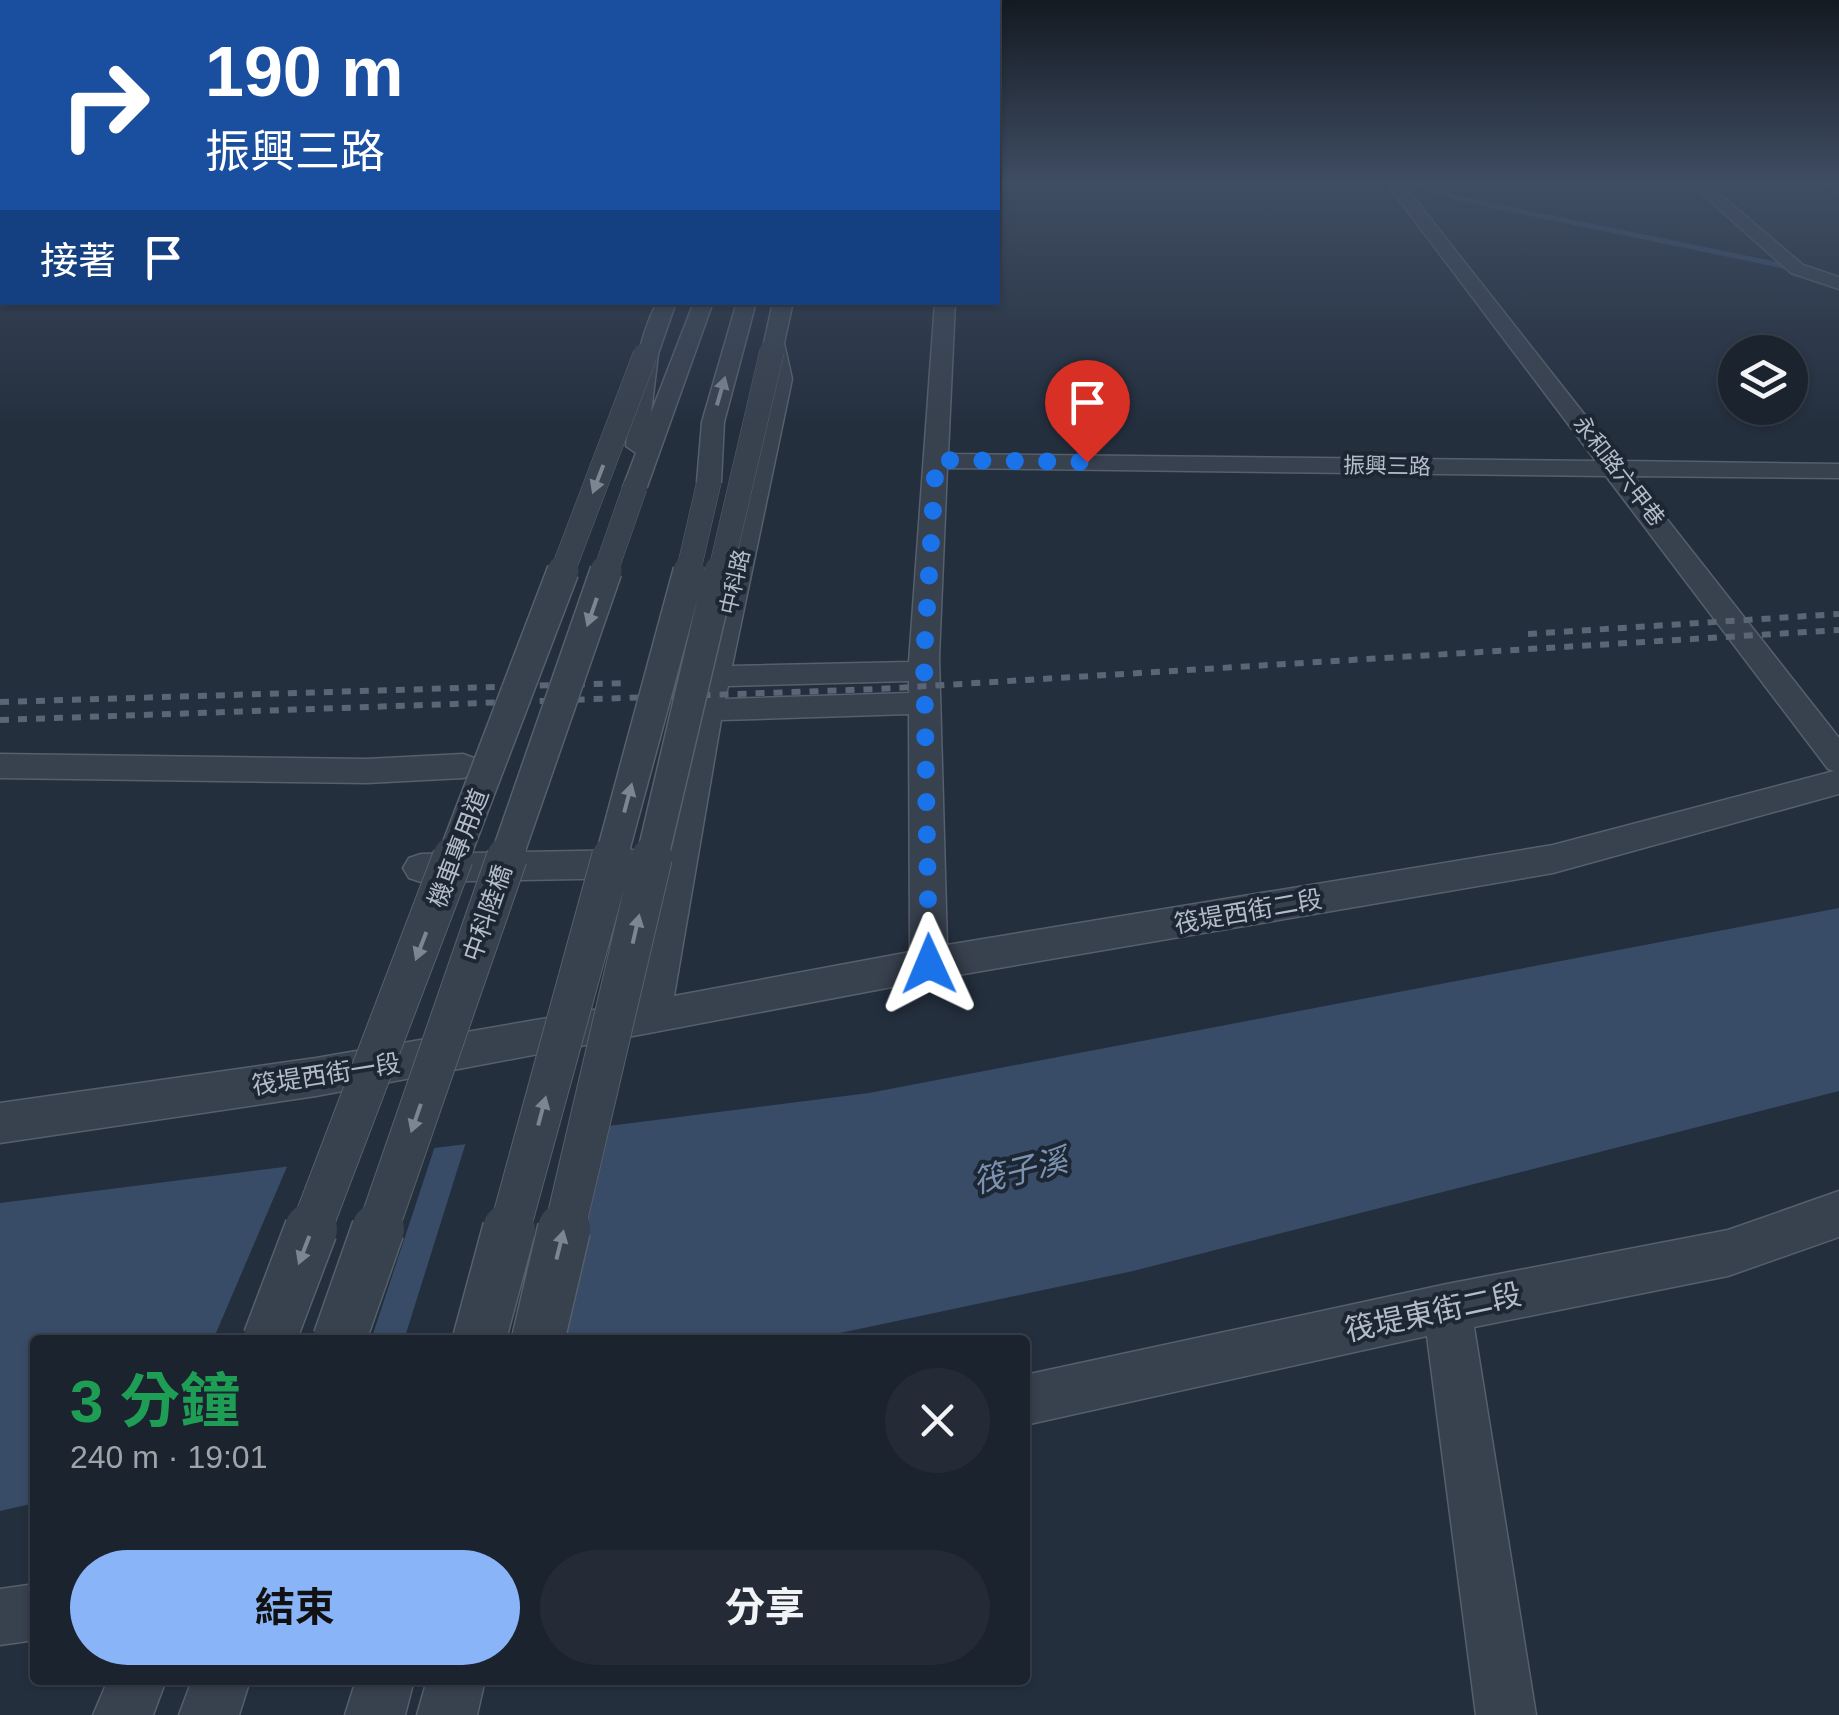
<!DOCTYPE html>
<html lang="zh-TW">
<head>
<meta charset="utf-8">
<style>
	:root { --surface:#1b232e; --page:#242b36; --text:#f1f3f6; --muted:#a0a4aa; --line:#39404a; --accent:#8ab4f8 }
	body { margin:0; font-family:Helvetica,"Noto Sans TC",sans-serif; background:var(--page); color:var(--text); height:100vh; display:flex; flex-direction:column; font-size:38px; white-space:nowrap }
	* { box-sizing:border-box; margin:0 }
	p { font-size:32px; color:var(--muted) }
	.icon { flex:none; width:55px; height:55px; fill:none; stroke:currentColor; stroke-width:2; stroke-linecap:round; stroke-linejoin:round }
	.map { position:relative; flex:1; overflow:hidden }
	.sheet { position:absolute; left:30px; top:1335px; width:1000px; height:350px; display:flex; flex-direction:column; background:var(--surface); border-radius:10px; box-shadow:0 2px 8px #0004,0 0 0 2px var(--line) }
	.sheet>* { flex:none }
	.guide { position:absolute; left:0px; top:0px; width:1000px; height:305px; box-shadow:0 2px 8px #0004,0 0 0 2px var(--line); background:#1a4fa0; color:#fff; overflow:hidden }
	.buttons { position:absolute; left:1718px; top:335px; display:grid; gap:20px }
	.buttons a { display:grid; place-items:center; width:90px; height:90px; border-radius:50%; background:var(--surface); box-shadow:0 2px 8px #0004,0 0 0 2px var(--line); font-size:50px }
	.pin { position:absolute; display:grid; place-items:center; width:85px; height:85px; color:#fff; margin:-102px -42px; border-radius:50% 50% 50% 0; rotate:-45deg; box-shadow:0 0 10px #0007 }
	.pin .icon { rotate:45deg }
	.me { position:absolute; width:110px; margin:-55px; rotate:359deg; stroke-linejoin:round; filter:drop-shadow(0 0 8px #0008) }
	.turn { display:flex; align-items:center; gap:35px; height:210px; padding:0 40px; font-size:45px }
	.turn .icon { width:130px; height:130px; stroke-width:2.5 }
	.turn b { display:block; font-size:70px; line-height:85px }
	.then { display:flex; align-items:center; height:95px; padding:0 40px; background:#0003; gap:20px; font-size:38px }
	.round { display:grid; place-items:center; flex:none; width:105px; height:105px; border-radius:52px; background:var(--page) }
	.overview { display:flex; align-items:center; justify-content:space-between; height:170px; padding:0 40px }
	h1 { font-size:60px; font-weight:700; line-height:75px; color:#1e9e55 }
	.button { display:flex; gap:20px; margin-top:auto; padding:20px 40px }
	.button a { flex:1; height:115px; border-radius:60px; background:var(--accent); color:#111; font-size:40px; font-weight:700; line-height:115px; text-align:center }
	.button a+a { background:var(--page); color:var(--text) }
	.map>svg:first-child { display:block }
	.water { fill:#394c67 }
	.pier { fill:#242f3e }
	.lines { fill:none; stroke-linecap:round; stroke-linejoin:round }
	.stream { stroke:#394c67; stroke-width:5 }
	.minor-casing { stroke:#565f6c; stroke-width:3 }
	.minor { fill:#38414e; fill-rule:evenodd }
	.rail { stroke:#5a6575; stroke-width:6; stroke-dasharray:9 9; stroke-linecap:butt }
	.minor-bridge-far4-casing { stroke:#565f6c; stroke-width:19; stroke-linecap:butt }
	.minor-bridge-far3-casing { stroke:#565f6c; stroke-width:25; stroke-linecap:butt }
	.minor-bridge-far2-casing { stroke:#565f6c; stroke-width:34; stroke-linecap:butt }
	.minor-bridge-far1-casing { stroke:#565f6c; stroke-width:42; stroke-linecap:butt }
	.minor-bridge-casing { stroke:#565f6c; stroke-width:55; stroke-linecap:butt }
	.minor-bridge-far4 { stroke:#38414e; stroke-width:18 }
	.minor-bridge-far3 { stroke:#38414e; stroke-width:24 }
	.minor-bridge-far2 { stroke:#38414e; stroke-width:31 }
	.minor-bridge-far1 { stroke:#38414e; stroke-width:40 }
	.minor-bridge { stroke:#38414e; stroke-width:52 }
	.oneway { fill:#7c8592 }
	.route { stroke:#1a73e8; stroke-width:18; stroke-dasharray:0 32.4 }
	.labels { text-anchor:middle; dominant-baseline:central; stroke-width:8; stroke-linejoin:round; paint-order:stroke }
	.far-street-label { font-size:22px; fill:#b4bcc9; stroke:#1d2633 }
	.street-label { font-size:25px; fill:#b4bcc9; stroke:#1d2633 }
	.near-street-label { font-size:30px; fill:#b4bcc9; stroke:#1d2633 }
	.near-water-label { font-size:32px; font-style:italic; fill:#7c92b1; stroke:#1d2633 }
</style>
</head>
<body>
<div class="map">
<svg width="1839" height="1715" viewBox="0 0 1839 1715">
	<rect width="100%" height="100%" fill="#242f3e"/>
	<!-- water -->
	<path class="water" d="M1839,908v183l-706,180 -326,69h-772v163l-35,8v-308l869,-110z"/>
	<!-- pier -->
	<path class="pier" d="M610,1121l-48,219h-158l63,-201z
		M436,1143l-65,197h-158l76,-178z"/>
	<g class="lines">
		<!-- stream -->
		<path class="stream" d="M1415,184l41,14 338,70"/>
		<defs>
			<path id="minor" d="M1387,184h16l218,277 218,3v14l-206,-2 206,262v56l-286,79 -624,107 -613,116 -316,47v-40l316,-45 318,-55 64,-327 72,-297 -6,-36 9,-41h20l-9,41 8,36 -60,287 177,-4 26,-360h20l-7,152 648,7zM947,468l659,8 222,293 6,2 -281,74 -606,100 -8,-288zM909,681v12l-184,6 3,-13zM909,714l1,238 -236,44 47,-276z
				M1691,184h17l95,81 36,12v12l-48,-16z
				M1825,184h14v9z
				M2,203v10l-2,1v-10z
				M657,302h19l-18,52 -7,59 43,-111h19l-66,185 -12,7 -12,-7 13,-34 -10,-7c5,-50 8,-98 31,-144z
				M737,302h19l-32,120 -3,60 -12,7 -12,-7 5,-60z
				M0,754l367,5 96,-5 11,4 5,8 -5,8 -11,4 -96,5 -367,-5z
				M635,850l12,4 6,10 -6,10 -12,4 -214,4 -12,-4 -6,-10 6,-10 12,-4z
				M1839,1191v46l-111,39 -254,51 62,388h-60l-49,-379 -402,89v-50l422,-91 281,-54z
				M35,1584v56l-35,5v-56z
				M108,1680h58l-13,35h-60z
				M192,1680h58l-11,35h-60z
				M356,1680h58l-9,35h-60z
				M427,1680h58l-8,35h-60z"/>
		</defs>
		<!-- minor casing -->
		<use href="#minor" class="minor-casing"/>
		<!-- minor -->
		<use href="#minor" class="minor"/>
		<!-- rail -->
		<path class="rail" d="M1528,634l311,-20
			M0,702l625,-19
			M0,720l879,-31 960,-59"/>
		<defs>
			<path id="minor-bridge-far4" d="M772,354l2,-11"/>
			<path id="minor-bridge-far3" d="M562,573l83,-218
				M605,573l30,-86
				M688,573l21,-91
				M720,573l52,-222"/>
			<path id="minor-bridge-far2" d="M453,859l110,-288
				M506,859l100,-288
				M611,859l78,-288
				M652,859l68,-288"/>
			<path id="minor-bridge-far1" d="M310,1232l143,-375
				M377,1232l130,-375
				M509,1232l103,-375
				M564,1232l88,-375"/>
			<path id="minor-bridge" d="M269,1340l42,-111
				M339,1340l39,-111
				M479,1340l30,-111
				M538,1340l26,-111"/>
		</defs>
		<!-- minor-bridge-far4 casing -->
		<use href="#minor-bridge-far4" class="minor-bridge-far4-casing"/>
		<!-- minor-bridge-far3 casing -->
		<use href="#minor-bridge-far3" class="minor-bridge-far3-casing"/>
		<!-- minor-bridge-far2 casing -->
		<use href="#minor-bridge-far2" class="minor-bridge-far2-casing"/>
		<!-- minor-bridge-far1 casing -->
		<use href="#minor-bridge-far1" class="minor-bridge-far1-casing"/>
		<!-- minor-bridge casing -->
		<use href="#minor-bridge" class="minor-bridge-casing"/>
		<!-- minor-bridge-far4 -->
		<use href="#minor-bridge-far4" class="minor-bridge-far4"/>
		<!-- minor-bridge-far3 -->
		<use href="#minor-bridge-far3" class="minor-bridge-far3"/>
		<!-- minor-bridge-far2 -->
		<use href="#minor-bridge-far2" class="minor-bridge-far2"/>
		<!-- minor-bridge-far1 -->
		<use href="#minor-bridge-far1" class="minor-bridge-far1"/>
		<!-- minor-bridge -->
		<use href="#minor-bridge" class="minor-bridge"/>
	</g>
	<!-- one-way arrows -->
	<defs><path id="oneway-solid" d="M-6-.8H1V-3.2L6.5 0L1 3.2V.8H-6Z" transform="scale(2.5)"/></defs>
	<g class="oneway">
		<use href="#oneway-solid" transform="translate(721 391) rotate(-74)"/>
		<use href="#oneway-solid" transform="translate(598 479) rotate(111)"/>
		<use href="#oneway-solid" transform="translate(592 612) rotate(109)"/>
		<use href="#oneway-solid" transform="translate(628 798) rotate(-75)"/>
		<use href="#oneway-solid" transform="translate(636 929) rotate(-77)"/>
		<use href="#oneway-solid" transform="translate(421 946) rotate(111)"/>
		<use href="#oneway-solid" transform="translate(542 1111) rotate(-75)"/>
		<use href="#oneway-solid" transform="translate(416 1118) rotate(109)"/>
		<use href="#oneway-solid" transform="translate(560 1245) rotate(-76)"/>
		<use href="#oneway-solid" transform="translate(304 1250) rotate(111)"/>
	</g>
	<!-- sky -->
	<linearGradient id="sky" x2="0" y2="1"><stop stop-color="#141a22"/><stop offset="0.43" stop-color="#3f4d63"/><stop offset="1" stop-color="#3f4d63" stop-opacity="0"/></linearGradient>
	<rect width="1839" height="424" fill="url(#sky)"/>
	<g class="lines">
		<!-- route -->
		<path class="route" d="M929,964l-5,-307 12,-197 151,2"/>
	</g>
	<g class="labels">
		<!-- far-street labels -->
		<g class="far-street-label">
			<text transform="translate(1387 466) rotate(1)">振興三路</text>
			<text transform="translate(1619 471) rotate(52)">永和路六甲巷</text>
			<text transform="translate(735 582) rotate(-77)">中科路</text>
		</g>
		<!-- street labels -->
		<g class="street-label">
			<text transform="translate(458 848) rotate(-69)">機車專用道</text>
			<text transform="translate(1248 911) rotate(-10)">筏堤西街二段</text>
			<text transform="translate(487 913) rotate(-71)">中科陸橋</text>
			<text transform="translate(326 1074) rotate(-9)">筏堤西街一段</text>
		</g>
		<!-- near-street labels -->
		<g class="near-street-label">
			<text transform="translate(1433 1312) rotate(-12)">筏堤東街二段</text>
		</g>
		<!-- near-water labels -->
		<g class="near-water-label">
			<text transform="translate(1020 1171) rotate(-14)">筏子溪</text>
		</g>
	</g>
</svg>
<div class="buttons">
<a><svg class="icon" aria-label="layers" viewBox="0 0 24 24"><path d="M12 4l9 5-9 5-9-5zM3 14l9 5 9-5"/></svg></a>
</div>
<div class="pin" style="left:1087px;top:462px;background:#d93025"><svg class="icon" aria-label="arrive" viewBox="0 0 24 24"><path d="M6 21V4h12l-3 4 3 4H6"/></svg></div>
<svg class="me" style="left:929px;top:964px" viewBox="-20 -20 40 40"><path d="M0-17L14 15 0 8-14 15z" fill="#1a73e8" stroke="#fff" stroke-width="4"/></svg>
<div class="guide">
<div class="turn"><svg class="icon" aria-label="right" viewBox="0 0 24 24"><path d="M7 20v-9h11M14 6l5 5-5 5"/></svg><div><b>190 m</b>振興三路</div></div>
<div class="then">接著<svg class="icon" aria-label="arrive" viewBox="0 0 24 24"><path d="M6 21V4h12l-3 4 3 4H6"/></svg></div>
</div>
<section class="sheet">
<div class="overview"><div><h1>3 分鐘</h1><p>240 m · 19:01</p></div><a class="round"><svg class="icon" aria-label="close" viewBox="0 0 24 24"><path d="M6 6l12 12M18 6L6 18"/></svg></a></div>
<div class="button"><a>結束</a><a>分享</a></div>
</section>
</div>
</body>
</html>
